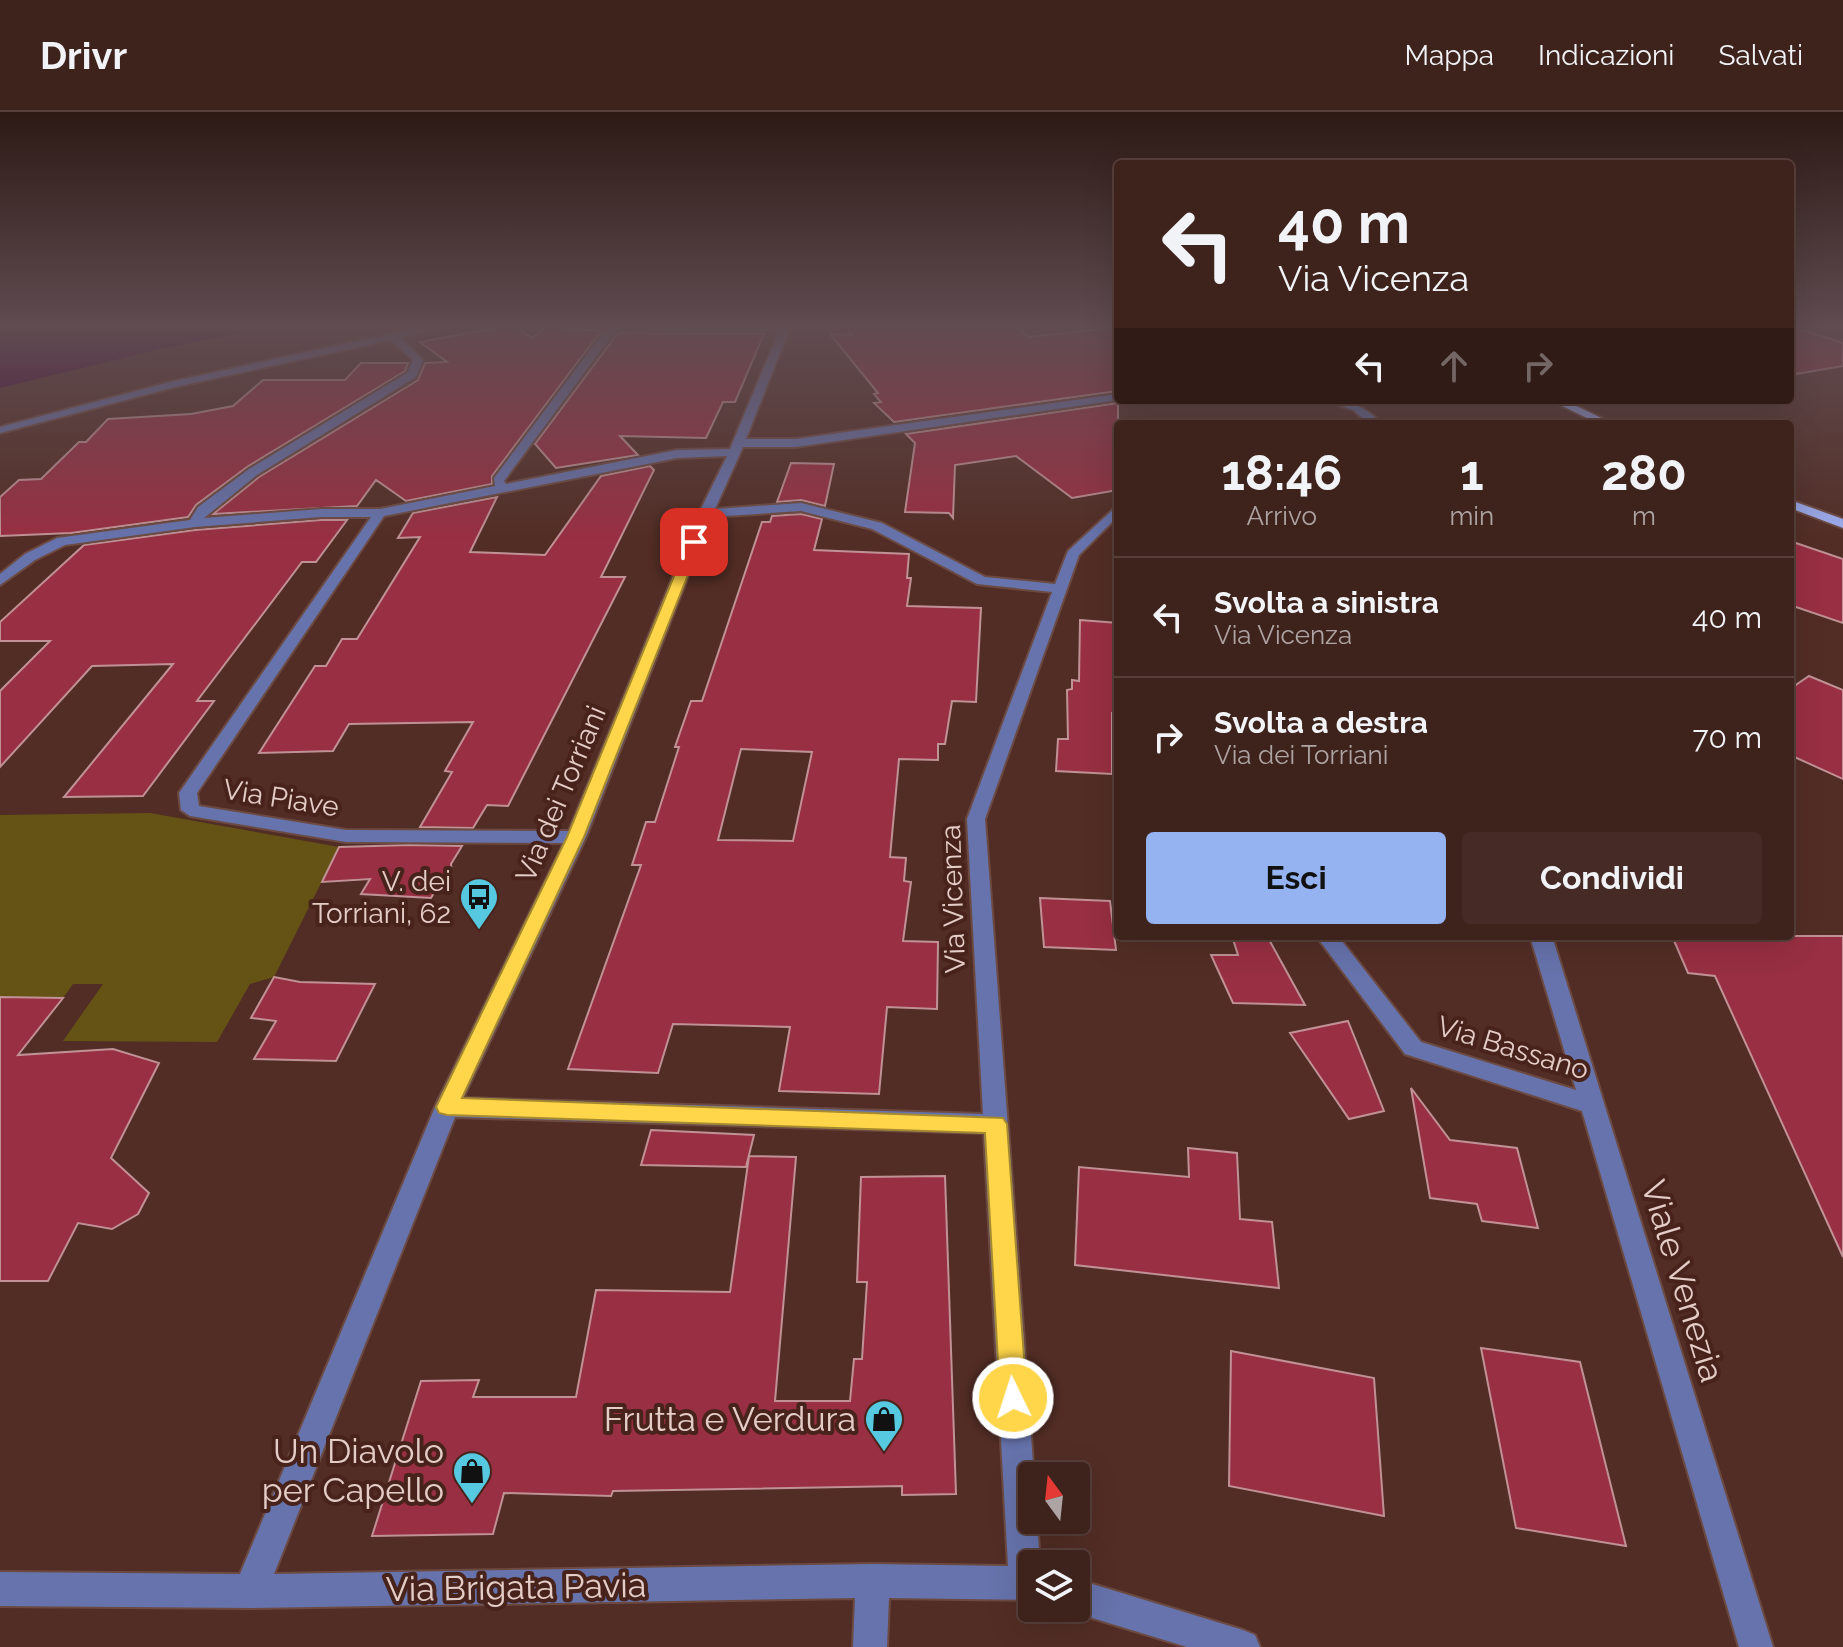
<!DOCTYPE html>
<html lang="it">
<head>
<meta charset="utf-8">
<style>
	:root { --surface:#3e221c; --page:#452a25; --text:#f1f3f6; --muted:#ada4a3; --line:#573f3b; --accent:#95b2f1 }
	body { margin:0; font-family:Raleway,sans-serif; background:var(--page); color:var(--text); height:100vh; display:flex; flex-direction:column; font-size:30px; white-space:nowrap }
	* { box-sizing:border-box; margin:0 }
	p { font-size:26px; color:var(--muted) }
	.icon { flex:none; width:44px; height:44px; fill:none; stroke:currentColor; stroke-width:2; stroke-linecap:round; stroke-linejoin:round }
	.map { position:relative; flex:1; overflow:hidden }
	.side { position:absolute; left:1114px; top:308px; width:680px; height:520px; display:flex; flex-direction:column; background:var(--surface); border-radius:8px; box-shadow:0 8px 32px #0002,0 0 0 2px var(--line) }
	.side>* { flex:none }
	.guide { position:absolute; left:1114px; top:48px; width:680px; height:244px; border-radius:8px; box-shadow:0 8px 32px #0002,0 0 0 2px var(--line); background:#3e221c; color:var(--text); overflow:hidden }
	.needle { width:52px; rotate:345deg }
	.controls { position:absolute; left:1018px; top:1350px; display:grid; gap:16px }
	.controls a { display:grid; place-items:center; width:72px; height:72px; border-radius:8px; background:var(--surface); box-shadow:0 8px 32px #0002,0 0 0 2px var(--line); font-size:40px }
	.pin { position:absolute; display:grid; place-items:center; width:68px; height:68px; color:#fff; margin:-34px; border-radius:16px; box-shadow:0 4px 12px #0006 }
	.me { position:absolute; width:88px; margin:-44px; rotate:356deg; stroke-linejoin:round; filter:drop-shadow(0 0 6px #0008) }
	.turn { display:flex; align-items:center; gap:28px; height:168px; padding:0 32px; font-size:36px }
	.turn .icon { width:104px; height:104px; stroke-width:2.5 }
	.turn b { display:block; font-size:56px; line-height:68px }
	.lanes { display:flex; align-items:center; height:76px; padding:0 32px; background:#0003; justify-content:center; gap:40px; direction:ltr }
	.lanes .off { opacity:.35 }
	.eta { display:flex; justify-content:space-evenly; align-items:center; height:136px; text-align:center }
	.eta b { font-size:48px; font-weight:700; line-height:56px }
	.action { display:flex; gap:16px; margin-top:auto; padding:16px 32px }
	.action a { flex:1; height:92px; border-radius:8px; background:var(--accent); color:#111; font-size:32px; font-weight:700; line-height:92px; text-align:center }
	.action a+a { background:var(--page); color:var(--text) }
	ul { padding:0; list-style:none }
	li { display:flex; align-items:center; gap:24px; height:120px; padding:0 32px; border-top:2px solid var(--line) }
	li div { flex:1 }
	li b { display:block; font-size:30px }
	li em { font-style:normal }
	header { display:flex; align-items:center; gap:48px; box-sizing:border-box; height:112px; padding:0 40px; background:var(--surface); border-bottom:2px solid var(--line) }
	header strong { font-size:38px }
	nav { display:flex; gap:44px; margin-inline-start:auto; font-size:28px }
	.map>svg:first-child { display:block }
	.green { fill:#645314 }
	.water { fill:#41033a }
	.building { fill:#982f42; stroke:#c09195; stroke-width:2; fill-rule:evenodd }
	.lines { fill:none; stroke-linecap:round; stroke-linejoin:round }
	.minor-casing { stroke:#6c4a42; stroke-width:4 }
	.major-casing { stroke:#6c4a42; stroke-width:4 }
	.minor { fill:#6673ac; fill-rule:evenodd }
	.major { fill:#9eaff5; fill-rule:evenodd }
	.route { fill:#ffd54a; stroke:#a68a30; stroke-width:2 }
	.labels { text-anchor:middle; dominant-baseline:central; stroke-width:8; stroke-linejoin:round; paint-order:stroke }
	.street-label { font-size:28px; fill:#e5cdc7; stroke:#47231b }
	.poi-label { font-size:28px; fill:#e5cdc7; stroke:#47231b; text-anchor:end }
	.near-street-label { font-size:34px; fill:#e5cdc7; stroke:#47231b }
	.near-poi-label { font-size:34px; fill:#e5cdc7; stroke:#47231b; text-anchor:end }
</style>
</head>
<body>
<header>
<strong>Drivr</strong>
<nav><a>Mappa</a><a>Indicazioni</a><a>Salvati</a></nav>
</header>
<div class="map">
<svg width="1843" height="1535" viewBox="0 0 1843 1535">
	<rect width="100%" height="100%" fill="#522d25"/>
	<!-- green -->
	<path class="green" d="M150,701l189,34 -65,130 -24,7 -33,58 -154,-1 40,-57h-30l-10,14 -63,-1v-182z"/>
	<!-- water -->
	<path class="water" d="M0,213h280l-119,24 -161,39z"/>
	<!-- building -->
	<path class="building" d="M512,213l20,13 14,-11 55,4 -109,145v8l-86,17 -30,-21 -19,26 -144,8 46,-37 159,-97 7,-17 22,-1 -27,-20z
		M844,213h171l13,12 90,-10v64l-224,31 -20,-19 7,-1 -7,-8 4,-1 -48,-59 22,1z
		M1790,214l53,17v23l-53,9z
		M618,221l146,1 -29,68h-12l-17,36 -86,-2 18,19 -82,13 -21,-24z
		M361,251h47l-3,8 -158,96 -51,38 -8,12 -117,16 -71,3v-39l19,-17 22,-1 38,-37h7l22,-23 83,-5 42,-8 30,-26h82z
		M1118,291v87l-46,8 -56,-42 -61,9 -2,53 -4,-5 -44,-1 10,-69 -9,-9z
		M791,351l43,1 -9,42 -24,-6 -24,2z
		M650,354l4,4 -53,107h24l-117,229 -21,-1 -14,23 -53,-1 32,-55 -7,-1 28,-49 -124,2 -16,27 -74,2 56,-87h11l16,-27h15l63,-102 -22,1 15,-25 84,-16 -27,55 75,3 56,-79z
		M801,402l21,5 -8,31 95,4 -2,24h4l-4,28 74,2 -5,94 -24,-1 -7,43h-7v16l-39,-1 -9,98 16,1 -2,23 7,1 -8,59 35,1 -1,67 -50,-2 -8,87 -100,-3 11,-64 -117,-3 -15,49 -90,-4 73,-204h-9l14,-43h9l24,-75h-4l16,-46h11l60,-179h8l2,-6zM741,637l71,3 -19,89 -75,-1z
		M321,408h26l-31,42h-14l-105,139h17l-71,95 -79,1 109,-133 -81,2 -92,101v-76l50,-50h-50v-19l84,-77 111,-15z
		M1790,429l53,18v64l-53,-18z
		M1080,508l38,3v90h-6v61l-56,-3 2,-32h10l-1,-49 5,-1v-9l7,1z
		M1809,564l34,14v89l-53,-24v-66z
		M410,733l52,1 -11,18 1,10h-7l-14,24 -70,-4 9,-15 -48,3 17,-35z
		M1040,786l70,3 6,49 -72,-3z
		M1232,824h35l38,69 -72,-2 -22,-48h27z
		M1672,824h171v321l-128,-281 -27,-3z
		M274,865l26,5 75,2 -39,77 -82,-2 22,-38 -25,-3z
		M0,885l63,1 -45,57 95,-6 46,14 -48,95 38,35 -11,21 -26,15 -34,-6 -30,58h-48z
		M1348,909l36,90 -35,8 -59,-86z
		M1411,976l39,52 67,8 21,80 -56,-7 -5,-17 -47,-6z
		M651,1018l103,5 -8,32 -105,-2z
		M1188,1036l49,5 3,66 32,3 7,66 -204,-23 4,-98 110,10z
		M749,1044l47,1 -21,244h75l4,-42h8l5,-77h-10l4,-105 84,-1 11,318 -54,1v-9l-289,5 -2,5 -107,-3 -11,41 -121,2 49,-155 58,-1 -6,17h103l20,-107 134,2z
		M1481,1236l99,14 46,184 -110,-18z
		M1231,1239l143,27 10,138 -155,-30z"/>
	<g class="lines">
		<defs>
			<path id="minor" d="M431,213h19l-49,13 22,22 -7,17 -159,98 -53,43 117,-9h59l115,-23 -1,-8 115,-153h182l-45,114h50l322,-45v6l-322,47h-53l-28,62 86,-6 81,20 103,54 70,7 13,-33 50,-46v11l-39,39 -94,264 49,657 -2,44h5l3,44h-8v36l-143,-2 -2,49h-34l2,-49 -605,10 -250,-2v-34l240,2 195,-467 129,-264 -218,-1 -156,-26 -9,-6 -2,-17 192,-276h-50l-126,10 -130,18 -30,15 -35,25v-11l25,-20 32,-16 133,-18 8,-13 51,-38 158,-96 6,-13 -22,-20 -216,47 -175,46v-6l174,-46zM616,218l163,1 -49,118 -53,1 -171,34 -2,-3zM727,344l-28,57 -130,318 -223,-1 -147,-24 -2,-13 187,-277 293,-58zM801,399l71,18 105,55 75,8 -85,227 16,295 -520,-16 123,-261 125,-320zM455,1005l529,16 24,433 -135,-2 -599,10z
				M1325,288c24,0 40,6 57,24h-13l-16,-14z
				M1316,824h22l83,106 155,48 -46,-154h22l221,711h-34l-157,-536 -177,-57z
				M1076,1467l167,51 12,5 5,12h-73l-111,-34 -12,-5h12z"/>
			<path id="major" d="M1550,288h14l50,24h-15z
				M1790,388l53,19v9l-53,-20z"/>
		</defs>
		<!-- minor casing -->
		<use href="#minor" class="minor-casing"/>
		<!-- major casing -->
		<use href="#major" class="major-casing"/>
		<!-- minor -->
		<use href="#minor" class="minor"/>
		<!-- major -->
		<use href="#major" class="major"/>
	</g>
	<!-- sky -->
	<linearGradient id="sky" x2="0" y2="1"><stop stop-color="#2d1914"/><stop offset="0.5" stop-color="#604c51"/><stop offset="1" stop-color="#604c51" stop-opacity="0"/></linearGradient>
	<rect width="1843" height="428" fill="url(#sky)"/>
	<!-- route -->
	<path class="route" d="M694,426l7,4 -117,295 -122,261 541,20 4,6 20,274 -4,9 -10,4 -9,-4 -4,-9 -15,-265 -538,-18 -8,-2 -3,-6 131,-270 121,-295z"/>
	<!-- icons -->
	<defs>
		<symbol id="bus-pin" viewBox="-11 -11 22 30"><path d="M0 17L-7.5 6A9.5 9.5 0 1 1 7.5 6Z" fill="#56c9e1" stroke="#47231b"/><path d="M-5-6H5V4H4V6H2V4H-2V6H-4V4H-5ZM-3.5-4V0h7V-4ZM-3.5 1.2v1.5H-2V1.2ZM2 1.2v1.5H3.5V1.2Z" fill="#111"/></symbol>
		<symbol id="shop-pin" viewBox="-11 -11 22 30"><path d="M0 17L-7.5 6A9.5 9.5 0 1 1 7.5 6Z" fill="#56c9e1" stroke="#47231b"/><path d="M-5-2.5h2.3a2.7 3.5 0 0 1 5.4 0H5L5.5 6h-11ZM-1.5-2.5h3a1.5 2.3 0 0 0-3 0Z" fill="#111"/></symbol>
	</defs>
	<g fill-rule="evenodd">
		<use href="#bus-pin" x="457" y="763" width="44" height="60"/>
		<use href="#shop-pin" x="862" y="1285" width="44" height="60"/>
		<use href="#shop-pin" x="450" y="1337" width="44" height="60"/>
	</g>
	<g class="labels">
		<!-- street labels -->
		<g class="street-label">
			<text transform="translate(561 682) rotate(-67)">Via dei Torriani</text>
			<text transform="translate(281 686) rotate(9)">Via Piave</text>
			<text transform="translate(953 787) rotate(-92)">Via Vicenza</text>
			<text transform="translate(1513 936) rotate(17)">Via Bassano</text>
		</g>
		<!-- poi labels -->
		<g class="poi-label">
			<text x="451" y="769">V. dei<tspan x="451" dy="32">Torriani, 62</tspan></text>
		</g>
		<!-- near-street labels -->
		<g class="near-street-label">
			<text transform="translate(1683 1169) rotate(73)">Viale Venezia</text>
			<text transform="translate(516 1475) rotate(-1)">Via Brigata Pavia</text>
		</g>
		<!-- near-poi labels -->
		<g class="near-poi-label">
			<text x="856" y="1307">Frutta e Verdura</text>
			<text x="444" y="1339">Un Diavolo<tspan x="444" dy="39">per Capello</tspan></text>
		</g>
	</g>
</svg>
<div class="controls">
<a><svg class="needle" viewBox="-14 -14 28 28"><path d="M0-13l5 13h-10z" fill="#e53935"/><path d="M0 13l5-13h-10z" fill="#ada4a3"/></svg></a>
<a><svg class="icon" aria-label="layers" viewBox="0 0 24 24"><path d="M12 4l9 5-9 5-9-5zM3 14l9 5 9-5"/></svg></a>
</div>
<div class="pin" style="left:694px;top:430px;background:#d93025"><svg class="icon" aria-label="arrive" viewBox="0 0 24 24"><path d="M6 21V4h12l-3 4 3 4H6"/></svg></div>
<svg class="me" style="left:1013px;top:1286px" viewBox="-20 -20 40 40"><circle r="17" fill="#ffd54a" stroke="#fff" stroke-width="3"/><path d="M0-11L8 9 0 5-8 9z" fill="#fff"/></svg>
<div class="guide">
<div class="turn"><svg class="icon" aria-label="left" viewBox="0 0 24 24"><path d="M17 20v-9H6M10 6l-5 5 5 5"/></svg><div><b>40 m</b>Via Vicenza</div></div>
<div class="lanes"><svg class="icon" aria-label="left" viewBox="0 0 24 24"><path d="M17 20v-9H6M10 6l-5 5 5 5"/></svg><svg class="icon off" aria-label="ahead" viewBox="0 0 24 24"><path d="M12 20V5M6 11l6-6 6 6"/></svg><svg class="icon off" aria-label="right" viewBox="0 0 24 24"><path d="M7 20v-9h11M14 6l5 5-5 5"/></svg></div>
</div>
<section class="side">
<div class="eta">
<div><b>18:46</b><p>Arrivo</p></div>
<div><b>1</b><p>min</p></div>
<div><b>280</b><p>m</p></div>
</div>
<ul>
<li><svg class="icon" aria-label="left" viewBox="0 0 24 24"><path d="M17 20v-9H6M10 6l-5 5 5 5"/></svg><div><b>Svolta a sinistra</b><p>Via Vicenza</p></div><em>40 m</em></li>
<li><svg class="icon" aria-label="right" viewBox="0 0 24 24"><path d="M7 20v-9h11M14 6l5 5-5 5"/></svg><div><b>Svolta a destra</b><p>Via dei Torriani</p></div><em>70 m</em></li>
</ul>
<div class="action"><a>Esci</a><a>Condividi</a></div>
</section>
</div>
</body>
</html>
